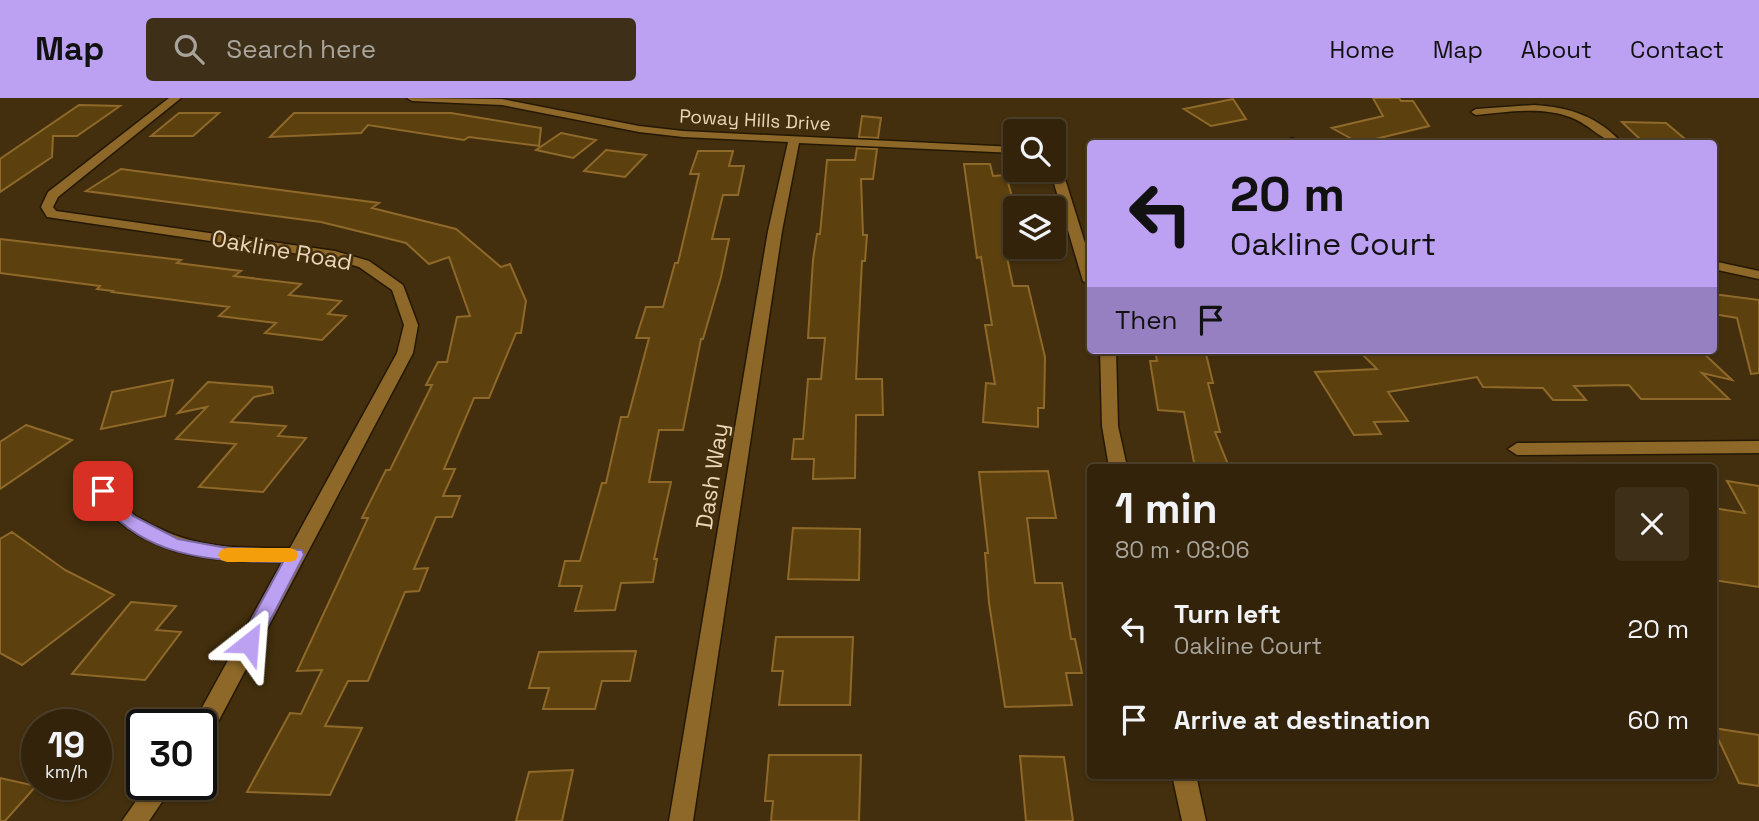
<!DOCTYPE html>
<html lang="en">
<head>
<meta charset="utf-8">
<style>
	:root { --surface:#32230a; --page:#3d2f18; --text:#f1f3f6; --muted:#a8a49c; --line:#4d402b; --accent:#bca0f2 }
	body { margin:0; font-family:"Space Grotesk",sans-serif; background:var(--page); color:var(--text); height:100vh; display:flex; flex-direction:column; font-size:26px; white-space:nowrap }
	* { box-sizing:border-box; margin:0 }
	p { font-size:23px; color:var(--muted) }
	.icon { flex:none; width:38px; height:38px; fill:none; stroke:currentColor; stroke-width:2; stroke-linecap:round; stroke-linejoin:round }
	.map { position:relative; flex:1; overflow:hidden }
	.sheet { position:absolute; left:1087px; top:366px; width:630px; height:315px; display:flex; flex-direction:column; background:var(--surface); border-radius:7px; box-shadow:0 2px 5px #0004,0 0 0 2px var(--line) }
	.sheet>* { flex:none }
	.guide { position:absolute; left:1087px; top:42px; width:630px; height:214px; border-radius:7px; box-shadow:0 2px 5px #0004,0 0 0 2px var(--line); background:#bca0f2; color:#111; overflow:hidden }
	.buttons { position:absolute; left:1003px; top:21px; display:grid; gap:14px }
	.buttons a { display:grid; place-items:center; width:63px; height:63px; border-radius:7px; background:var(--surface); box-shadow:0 2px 5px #0004,0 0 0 2px var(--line); font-size:35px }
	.speed { position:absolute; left:21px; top:611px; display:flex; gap:14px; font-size:35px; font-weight:700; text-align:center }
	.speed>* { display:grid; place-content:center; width:91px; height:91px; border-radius:50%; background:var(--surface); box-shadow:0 2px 5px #0004,0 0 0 2px var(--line); line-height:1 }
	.speed small { font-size:18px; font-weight:400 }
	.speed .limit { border:4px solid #111; border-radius:10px; background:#fff; color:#111 }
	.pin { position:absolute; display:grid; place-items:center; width:60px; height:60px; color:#fff; margin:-30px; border-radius:14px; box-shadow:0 4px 10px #0006 }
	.me { position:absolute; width:77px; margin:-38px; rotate:28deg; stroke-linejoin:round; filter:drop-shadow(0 0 5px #0008) }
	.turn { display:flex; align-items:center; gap:24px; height:147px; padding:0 28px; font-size:32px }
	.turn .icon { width:91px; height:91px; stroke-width:2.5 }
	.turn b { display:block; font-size:49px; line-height:60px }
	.then { display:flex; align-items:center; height:66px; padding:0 28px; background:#0003; gap:14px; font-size:26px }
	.round { display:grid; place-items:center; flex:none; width:74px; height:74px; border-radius:7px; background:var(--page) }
	.overview { display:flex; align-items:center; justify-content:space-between; height:119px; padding:0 28px }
	h1 { font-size:42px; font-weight:800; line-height:52px }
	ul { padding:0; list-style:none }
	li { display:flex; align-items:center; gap:21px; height:91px; padding:0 28px }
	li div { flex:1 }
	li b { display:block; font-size:26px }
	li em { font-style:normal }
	header { display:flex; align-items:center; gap:42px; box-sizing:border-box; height:98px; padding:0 35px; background:var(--accent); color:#111 }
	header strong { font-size:33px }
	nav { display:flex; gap:38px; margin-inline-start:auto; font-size:24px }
	.search { width:490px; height:63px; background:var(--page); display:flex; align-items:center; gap:18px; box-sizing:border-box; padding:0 24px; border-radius:7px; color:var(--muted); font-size:26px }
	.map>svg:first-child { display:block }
	.building { fill:#5c400e; stroke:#8f6929; stroke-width:2 }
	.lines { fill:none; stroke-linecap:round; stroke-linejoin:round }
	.street-casing { stroke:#241805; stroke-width:3 }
	.street { fill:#8e6828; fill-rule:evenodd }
	.route { fill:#bca0f2; stroke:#7a689d; stroke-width:2 }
	.slow { fill:#f59e0b }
	.labels { text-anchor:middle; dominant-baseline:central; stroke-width:5; stroke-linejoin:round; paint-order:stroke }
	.far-street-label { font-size:19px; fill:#ead5b7; stroke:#432f0d }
	.street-label { font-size:23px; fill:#ead5b7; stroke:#432f0d }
</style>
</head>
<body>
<header>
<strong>Map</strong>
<div class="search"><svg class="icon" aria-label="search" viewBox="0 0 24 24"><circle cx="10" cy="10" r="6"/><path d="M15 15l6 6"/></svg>Search here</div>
<nav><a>Home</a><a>Map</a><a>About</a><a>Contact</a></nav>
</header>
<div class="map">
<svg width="1759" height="723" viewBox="0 0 1759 723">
	<rect width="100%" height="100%" fill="#432f0d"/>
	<!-- building -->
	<path class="building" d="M1373,0h26l2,3h12l16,25 -70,17 -27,-15 51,-12z
		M1233,1l13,20 -35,7 -27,-17z
		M79,7l41,1 -43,30h-24l-1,21 -52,35v-33z
		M179,15h40l-26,23h-42z
		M294,15h157l90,15 -2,18 -70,-9 -5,3 -96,-15 -7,8 -91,4z
		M862,18l19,2 -3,20 -19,-1z
		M1622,24l44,1 25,21 -47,-1z
		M561,35l35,7 -23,18 -37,-8z
		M857,50l20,1 -4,30h-12l2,56h4l-2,26h-3l-6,118h26l1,36h-27l-1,63 -42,1 1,-20h-22l2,-20h9l5,-60h13l4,-41h-17l5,-78 4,-26h3l7,-74h28z
		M606,52l40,5 -21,22 -41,-6z
		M698,53h35l-4,15h15l-6,29h-15l-11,44h17l-8,38 -18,62h-2l-18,91h-24l-10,52h22l-17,77h3l-4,23 -32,1 -6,27 -40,1 7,-25h-23l6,-25h15l22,-78h4l15,-66h7l21,-79h-13l10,-31h17l12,-44h3l21,-89h-9z
		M964,66h26l3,12 13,-1 9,33v35h-11l9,43h15l17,71 -1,51h-6v19l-55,-5 3,-39 9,1 -10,-59h7l-11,-68 -4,1z
		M121,71l258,34 -7,5 84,21 45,38 9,-3 16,37 -5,32h-5l-27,65h-15l-30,71h11l-12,27h17l-8,21h-16l-22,52 14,-1 -9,23 -14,1 -37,89h-20l-23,45 37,2 -32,67 -83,-3 43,-79 11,1 21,-44 -25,1 71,-153h-6l24,-48h4l42,-85h-6l12,-23h9l10,-45 13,-1 -21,-59 -20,7 -23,-21 -85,-21 -235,-31z
		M0,141l181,21 -4,3 64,8 -7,5 67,8 -12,11 52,6 -13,13 18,2 -24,24 -57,-7 11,-10 -57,-7 10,-9 -117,-15 1,-1 -16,-2 3,-3 -100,-13z
		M1713,196l46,6v73l-8,1 -14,-56 -24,-4z
		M1155,252h50l8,33h-5l12,49h-5l14,35h-34l-11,-55 -26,-2 -8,-49h7z
		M1358,252h342l32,30 -30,-7 27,26h-88l-12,-14 -55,1 12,14h-33l-10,-12 -60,-1 -6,-10 -89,15 20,29 -34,1 7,12 -27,1 -39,-63 62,-3z
		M173,282l-8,36 -64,13 11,-37z
		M208,284l64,5 1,6 -19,4 -23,25 55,4 -8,10 28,2 -43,54 -64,-5 37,-43 -60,-5 31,-32 -29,6z
		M26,327l46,15 -72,49v-47z
		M1048,373l8,47h-29l8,65h27l9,56h4l7,34h-16l6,32 -67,2 -16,-104 -4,-50h3l-9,-81z
		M1727,383l32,5v101l-46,-7v-72l32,5z
		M793,430l67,1 -1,51 -71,-1z
		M12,434l53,38 49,25 -92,70 -22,-12v-114z
		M131,504l45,4 -20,24 25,2 -36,48 -73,-6z
		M776,539h77l-3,68h-71l4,-34h-11z
		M636,553l-6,30h-28l-7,28h-52l6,-21h-20l10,-36z
		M1713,630l46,7v51l-20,-3z
		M769,657h92l-2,66h-88l2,-20h-8z
		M1020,658l44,1 9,64h-47z
		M573,672l-11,51h-46l13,-49z
		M0,680l36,8 -31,35h-5z"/>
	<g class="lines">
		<defs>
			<path id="street" d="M169,0h12l-123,99 -5,10 3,4 279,40 34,10 34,24 15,40 -5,28 -204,386 -8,3v-18h-8l89,-162c-69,0 -149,-5 -188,-71l3,-5c19,-5 26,23 40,31 54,32 93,31 153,31l107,-195 7,-28 -12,-35 -33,-23 -26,-8 -286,-42 -6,-10 7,-15z
				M407,0l95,1 137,27 44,5 332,16v6l-216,-10 -17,88 -89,590h-24l99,-590 20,-89 -105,-5 -44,-5 -137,-27 -90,-4z
				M1534,7c36,2 65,12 89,39 -19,0 -33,-20 -53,-27 -29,-11 -64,-5 -94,-2l-5,-3 5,-3z
				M1292,40l9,6h-13l-2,-3z
				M1054,61l6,4 30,96v26l-7,-4 -33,-111h4z
				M1713,163l46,10v8l-46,-10z
				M1100,252h16l2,76 9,41h-18l-7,-41z
				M1759,343v12l-242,2 -9,-6 9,-6z
				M1172,677h24l10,46h-24z
				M148,686h26l-25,37h-27z"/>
		</defs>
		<!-- street casing -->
		<use href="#street" class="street-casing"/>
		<!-- street -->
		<use href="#street" class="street"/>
	</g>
	<!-- route -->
	<path class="route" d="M103,387l6,2 24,29 45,23 49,9 75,2 2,5 -48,93 -7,3 -7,-3 -3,-5 44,-81c-70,0 -148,-4 -188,-71z"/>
	<!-- slow -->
	<path class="slow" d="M227,450h63l6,2 2,5 -2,5 -6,2h-63l-6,-2 -3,-5 3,-5z"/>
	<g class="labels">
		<!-- far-street labels -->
		<g class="far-street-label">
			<text transform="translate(755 22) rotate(3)">Poway Hills Drive</text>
		</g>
		<!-- street labels -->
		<g class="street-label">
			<text transform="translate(282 152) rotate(10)">Oakline Road</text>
			<text transform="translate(712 378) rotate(-81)">Dash Way</text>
		</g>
	</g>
</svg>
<div class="buttons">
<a><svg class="icon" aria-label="search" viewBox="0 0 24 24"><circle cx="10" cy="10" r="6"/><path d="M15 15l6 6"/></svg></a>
<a><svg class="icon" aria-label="layers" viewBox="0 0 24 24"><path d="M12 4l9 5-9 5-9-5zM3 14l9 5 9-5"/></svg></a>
</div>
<div class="speed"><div>19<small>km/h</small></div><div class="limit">30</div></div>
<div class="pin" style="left:103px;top:393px;background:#d93025"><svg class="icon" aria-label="arrive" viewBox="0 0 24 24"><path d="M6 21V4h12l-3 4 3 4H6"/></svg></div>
<svg class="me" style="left:249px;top:545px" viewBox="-20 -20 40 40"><path d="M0-17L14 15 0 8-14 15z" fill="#bca0f2" stroke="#fff" stroke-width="4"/></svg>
<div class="guide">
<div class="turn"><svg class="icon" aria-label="left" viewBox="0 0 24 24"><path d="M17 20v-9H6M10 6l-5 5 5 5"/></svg><div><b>20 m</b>Oakline Court</div></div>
<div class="then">Then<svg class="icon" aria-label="arrive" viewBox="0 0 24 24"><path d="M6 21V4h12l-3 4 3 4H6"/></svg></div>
</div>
<section class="sheet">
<div class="overview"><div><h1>1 min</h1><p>80 m · 08:06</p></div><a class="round"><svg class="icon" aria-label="close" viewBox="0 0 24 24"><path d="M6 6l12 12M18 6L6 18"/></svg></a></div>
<ul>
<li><svg class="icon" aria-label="left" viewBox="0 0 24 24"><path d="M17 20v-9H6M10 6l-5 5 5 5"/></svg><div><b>Turn left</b><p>Oakline Court</p></div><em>20 m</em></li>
<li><svg class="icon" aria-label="arrive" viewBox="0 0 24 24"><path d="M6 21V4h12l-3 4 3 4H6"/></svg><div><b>Arrive at destination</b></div><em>60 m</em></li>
</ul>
</section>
</div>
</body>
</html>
